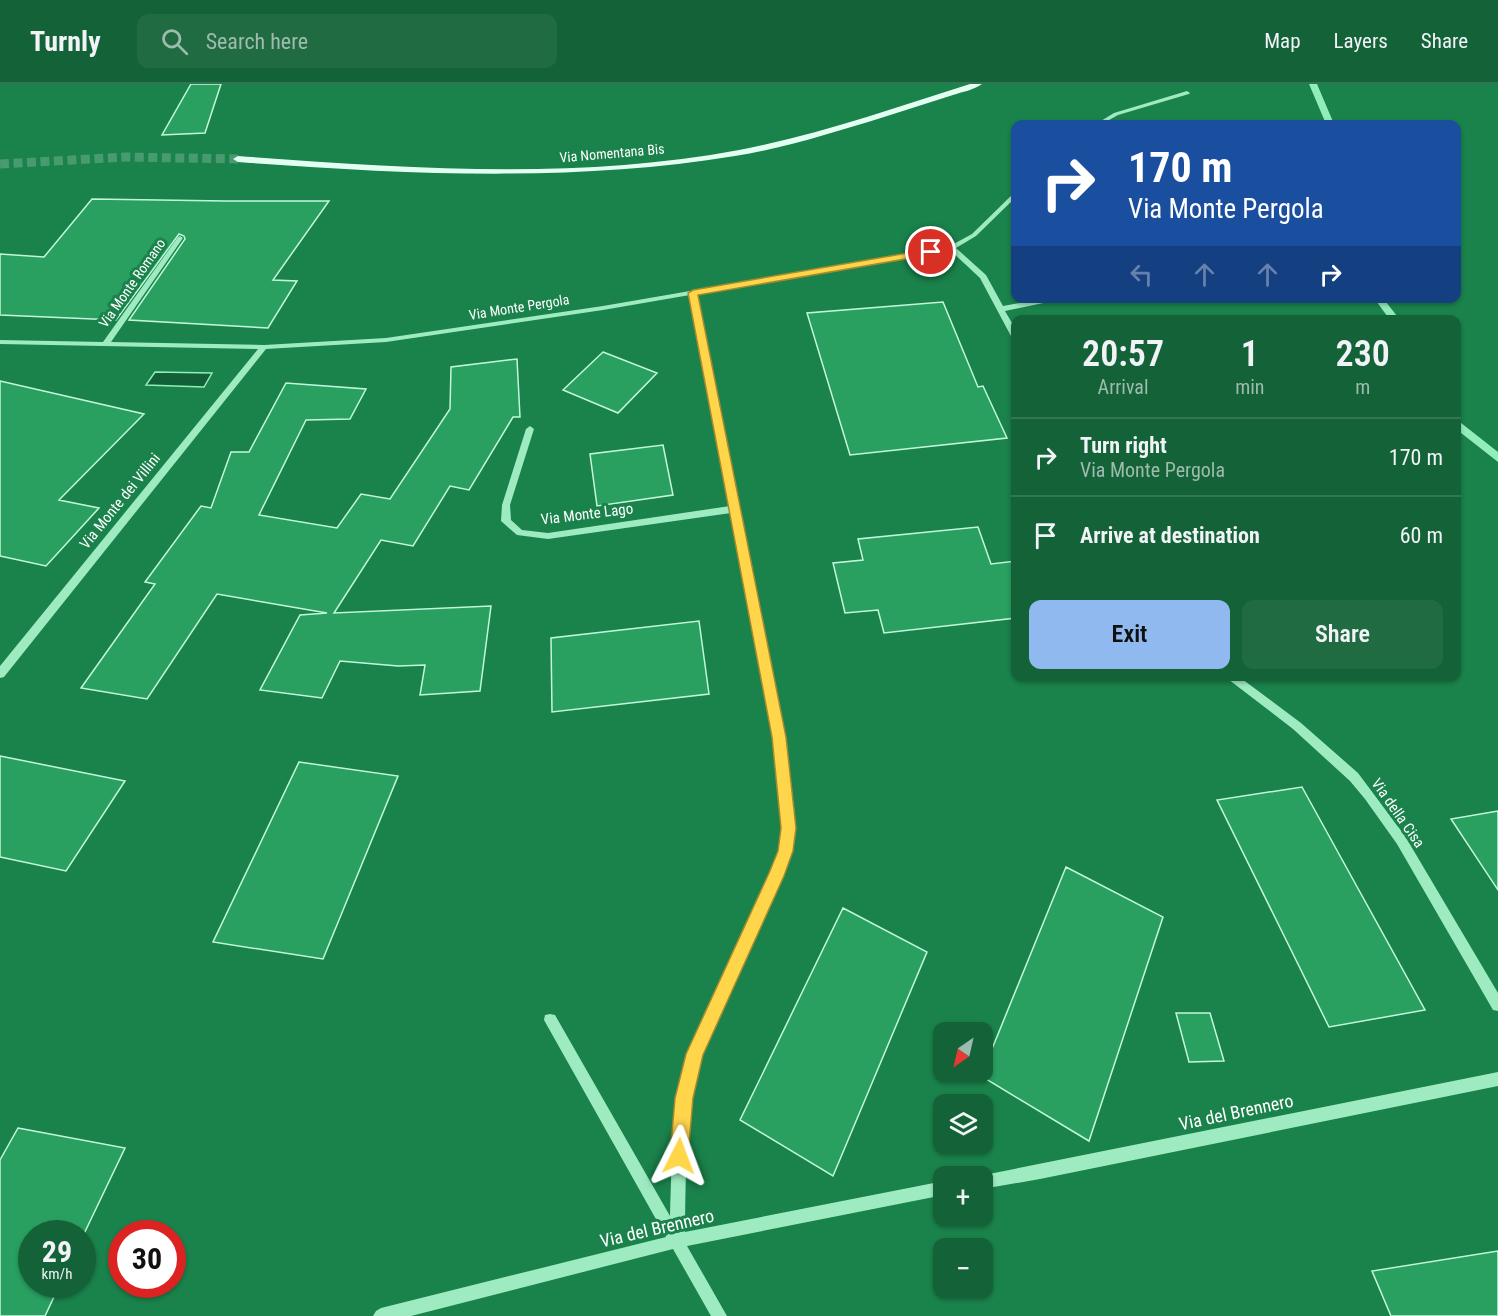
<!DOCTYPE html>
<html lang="en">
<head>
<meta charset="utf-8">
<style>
	:root { --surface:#146238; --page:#216b43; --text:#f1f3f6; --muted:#9dbcae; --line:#337653; --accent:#90b9f0 }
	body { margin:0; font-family:"Roboto Condensed",sans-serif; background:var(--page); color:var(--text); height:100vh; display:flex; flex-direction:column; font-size:22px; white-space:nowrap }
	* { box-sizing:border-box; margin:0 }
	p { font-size:20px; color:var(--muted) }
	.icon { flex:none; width:33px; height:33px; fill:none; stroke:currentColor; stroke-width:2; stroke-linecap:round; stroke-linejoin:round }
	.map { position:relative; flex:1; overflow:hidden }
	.drawer { position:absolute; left:1011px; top:231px; width:450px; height:366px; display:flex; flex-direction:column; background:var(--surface); border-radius:12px; box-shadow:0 2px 4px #0004 }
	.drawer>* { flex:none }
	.guide { position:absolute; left:1011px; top:36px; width:450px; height:183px; border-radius:12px; box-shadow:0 2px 4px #0004; background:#1a4fa0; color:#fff; overflow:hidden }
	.needle { width:39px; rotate:214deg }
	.controls { position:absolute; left:933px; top:938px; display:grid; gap:12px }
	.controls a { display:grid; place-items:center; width:60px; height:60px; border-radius:12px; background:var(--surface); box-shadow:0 2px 4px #0004; font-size:30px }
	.speed { position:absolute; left:18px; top:1136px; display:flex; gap:12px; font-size:30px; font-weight:700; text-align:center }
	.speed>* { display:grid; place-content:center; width:78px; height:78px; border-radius:50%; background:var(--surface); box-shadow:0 2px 4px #0004; line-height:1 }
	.speed small { font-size:15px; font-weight:400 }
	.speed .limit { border:9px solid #d22; background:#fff; color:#111 }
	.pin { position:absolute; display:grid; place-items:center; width:51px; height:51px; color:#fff; margin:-26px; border:3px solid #fff; border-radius:50%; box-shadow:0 2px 6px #0007 }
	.me { position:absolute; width:66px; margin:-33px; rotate:3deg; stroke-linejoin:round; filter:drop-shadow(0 0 4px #0008) }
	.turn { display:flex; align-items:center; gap:21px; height:126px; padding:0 18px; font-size:27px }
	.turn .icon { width:78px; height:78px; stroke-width:2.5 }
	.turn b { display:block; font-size:42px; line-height:51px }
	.lanes { display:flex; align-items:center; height:57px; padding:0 18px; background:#0003; justify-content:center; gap:30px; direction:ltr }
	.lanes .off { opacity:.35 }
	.eta { display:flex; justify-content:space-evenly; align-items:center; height:102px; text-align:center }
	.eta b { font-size:36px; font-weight:600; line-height:42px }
	.action { display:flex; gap:12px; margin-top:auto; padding:12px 18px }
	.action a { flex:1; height:69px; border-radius:12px; background:var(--accent); color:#111; font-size:24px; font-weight:600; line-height:69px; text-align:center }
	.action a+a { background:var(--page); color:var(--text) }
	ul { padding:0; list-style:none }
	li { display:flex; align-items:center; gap:18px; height:78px; padding:0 18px; border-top:2px solid var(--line) }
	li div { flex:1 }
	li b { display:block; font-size:22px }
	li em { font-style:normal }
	header { display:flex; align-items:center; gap:36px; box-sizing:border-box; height:84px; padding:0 30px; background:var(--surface); border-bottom:2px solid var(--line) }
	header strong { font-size:28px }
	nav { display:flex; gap:33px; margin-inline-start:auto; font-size:21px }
	.search { width:420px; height:54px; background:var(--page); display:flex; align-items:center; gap:15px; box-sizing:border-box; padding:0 21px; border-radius:12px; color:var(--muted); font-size:22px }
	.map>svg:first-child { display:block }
	.water { fill:#116037; stroke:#91edba; stroke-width:1.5 }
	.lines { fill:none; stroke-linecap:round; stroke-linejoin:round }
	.stream { fill:#91edba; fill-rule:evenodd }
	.building { fill:#29a060; stroke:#c3f8db; stroke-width:1.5 }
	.major-tunnel { stroke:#489b6f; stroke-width:9; stroke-dasharray:9 4.5; stroke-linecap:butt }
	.minor { fill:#9eebc1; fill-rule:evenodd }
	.major { fill:#e2fff1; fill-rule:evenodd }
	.route { fill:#ffd54a; stroke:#a68a30; stroke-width:1.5 }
	.labels { text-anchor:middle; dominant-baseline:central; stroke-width:6; stroke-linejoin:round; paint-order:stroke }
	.far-street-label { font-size:14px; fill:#fff; stroke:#1a824b }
	.street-label { font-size:15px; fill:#fff; stroke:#1a824b }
	.near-street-label { font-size:18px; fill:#fff; stroke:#1a824b }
</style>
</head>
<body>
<header>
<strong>Turnly</strong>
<div class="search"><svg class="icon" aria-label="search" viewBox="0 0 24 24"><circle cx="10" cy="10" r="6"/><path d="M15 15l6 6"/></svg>Search here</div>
<nav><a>Map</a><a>Layers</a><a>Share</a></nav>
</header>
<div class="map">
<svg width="1498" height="1232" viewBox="0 0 1498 1232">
	<rect width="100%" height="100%" fill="#1a824b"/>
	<!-- water -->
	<path class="water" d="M155,288l57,1 -8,14 -58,-2z"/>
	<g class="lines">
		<!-- stream -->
		<path class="stream" d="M1309,0h8l17,40h-8z
			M1374,214h9l17,22h-10z
			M1456,335l42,33v10l-42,-33z"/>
	</g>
	<!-- building -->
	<path class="building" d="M191,0h30l-16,49 -43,2z
		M92,115l134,2h103l-56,79 24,1 -29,47 -139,-8 56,-81 -1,-3 -5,-2 -63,86 -116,-5v-61l44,3z
		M943,218l35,85 5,-1 24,52 -157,17 -43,-142z
		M603,268l54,21 -39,40 -55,-23z
		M517,275l3,58h-7l-44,73 -19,-4 -37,60 -32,-6 -47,73 157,-7 -11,85 -60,4 5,-30 -27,1 -58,-5 -18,37 -62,-8 40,-75 27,-2 -110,-19 -70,105 -66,-11 74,-104 -10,-2 56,-76 10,2 20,-56h18l37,-69 80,6 -16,30 -44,1 -47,95 78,13 24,-34 29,5 60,-90 1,-42z
		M0,297l144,33 -85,86 40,8 -53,58 -46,-10z
		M663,361l10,50 -76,11 -7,-52z
		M978,443l13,37 25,-3v57l-132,15 -6,-23 -33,3 -12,-50 30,-3 -5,-21z
		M699,537l10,73 -157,18 -1,-74z
		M0,672l125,25 -59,90 -66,-14z
		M299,678l99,14 -75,183 -110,-17z
		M1302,703l123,223 -96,17 -112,-227z
		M1498,727v79l-47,-71z
		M1066,783l97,50 -74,224 -108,-65z
		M843,824l84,44 -94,224 -93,-56z
		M1176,929h34l14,48 -35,1z
		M18,1044l107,20 -43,90v-5h-50v51h28l-15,32h-45v-156z
		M1498,1167v65h-107l-19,-45z"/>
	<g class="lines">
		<!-- major-tunnel -->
		<path class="major-tunnel" d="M0,80l126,-7 112,2"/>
		<!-- minor -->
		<path class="minor" d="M1187,7l3,2 -1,1 -71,21 -16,9h-6l18,-11z
			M1016,107v6l-40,39 -20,12 30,27 17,31 45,-8h19l-62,13 11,19v10l-4,-2 -32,-60 -30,-28 -253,44 87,443 11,78 -2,25 -5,21 -82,180c-21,62 -20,126 -21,191l259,-51v14l-257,51 40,70h-16l-38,-67 -262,67h-38l3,-5 5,-3 285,-71 -122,-217 1,-5 5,-1 5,1 115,201c2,-61 2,-124 25,-182l81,-174 5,-20 2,-25 -9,-78 -43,-224 -183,26 -31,-4 -16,-14 1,-16 24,-76 4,-3 4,3 -24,76 1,15 11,10 26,3 182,-27 -40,-211 -87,15 -217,32 -120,7 -262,328 -4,1v-12l258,-317 -258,-5v-4l103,2 75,-105 2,-1 3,2 -72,104 153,3 122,-7 217,-32 347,-60 22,-12z
			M1224,592h14l63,47 57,50 47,63 93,157v18l-5,-1 -96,-166 -32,-45 -15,-18 -57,-52z
			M1498,988v14l-458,93 -58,10v-13h-3z"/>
		<!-- major -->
		<path class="major" d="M970,0h12c-8,6 -20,8 -29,11 -23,7 -46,15 -69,22 -49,15 -99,31 -149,39 -165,27 -331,18 -497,6l-5,-3 5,-3c166,12 336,25 501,-6 79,-15 155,-42 231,-66z"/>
	</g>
	<!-- route -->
	<path class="route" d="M931,165l3,1v4l-236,41 88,442 10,91 -3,23 -9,25 -81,179 -10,43 -5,58 -2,6 -7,3 -6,-3 -3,-6 5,-58 11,-44 83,-181 9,-22 3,-23 -9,-91 -84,-444 5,-3z"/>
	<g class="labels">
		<!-- far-street labels -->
		<g class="far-street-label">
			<text transform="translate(612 69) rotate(-5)">Via Nomentana Bis</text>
			<text transform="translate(132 199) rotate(-55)">Via Monte Romano</text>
			<text transform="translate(519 223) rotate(-9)">Via Monte Pergola</text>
		</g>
		<!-- street labels -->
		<g class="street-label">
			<text transform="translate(120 417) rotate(-51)">Via Monte dei Villini</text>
			<text transform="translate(587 430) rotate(-7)">Via Monte Lago</text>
			<text transform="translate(1398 729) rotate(55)">Via della Cisa</text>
		</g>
		<!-- near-street labels -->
		<g class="near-street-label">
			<text transform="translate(1236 1028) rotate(-12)">Via del Brennero</text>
			<text transform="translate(657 1144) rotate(-13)">Via del Brennero</text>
		</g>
	</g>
</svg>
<div class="controls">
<a><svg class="needle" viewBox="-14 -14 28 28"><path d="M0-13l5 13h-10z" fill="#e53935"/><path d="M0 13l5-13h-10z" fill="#9dbcae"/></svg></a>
<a><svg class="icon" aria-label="layers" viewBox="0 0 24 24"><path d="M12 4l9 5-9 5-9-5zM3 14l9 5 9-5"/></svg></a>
<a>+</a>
<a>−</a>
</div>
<div class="speed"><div>29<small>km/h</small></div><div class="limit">30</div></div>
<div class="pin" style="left:931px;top:168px;background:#d93025"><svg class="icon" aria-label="arrive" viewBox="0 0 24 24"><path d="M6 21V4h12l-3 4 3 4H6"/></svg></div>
<svg class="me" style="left:679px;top:1072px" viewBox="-20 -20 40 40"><path d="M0-17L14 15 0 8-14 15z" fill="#ffd54a" stroke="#fff" stroke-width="4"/></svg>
<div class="guide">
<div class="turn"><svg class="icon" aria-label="right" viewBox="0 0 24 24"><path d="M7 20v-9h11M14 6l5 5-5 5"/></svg><div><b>170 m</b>Via Monte Pergola</div></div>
<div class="lanes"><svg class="icon off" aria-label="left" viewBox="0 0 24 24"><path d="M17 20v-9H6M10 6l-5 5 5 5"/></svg><svg class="icon off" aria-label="ahead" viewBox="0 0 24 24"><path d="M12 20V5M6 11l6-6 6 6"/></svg><svg class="icon off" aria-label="ahead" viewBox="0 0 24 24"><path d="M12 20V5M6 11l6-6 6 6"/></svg><svg class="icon" aria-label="right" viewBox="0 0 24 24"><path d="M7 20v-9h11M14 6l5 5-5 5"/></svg></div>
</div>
<section class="drawer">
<div class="eta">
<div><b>20:57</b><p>Arrival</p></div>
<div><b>1</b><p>min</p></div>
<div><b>230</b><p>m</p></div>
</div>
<ul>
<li><svg class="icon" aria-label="right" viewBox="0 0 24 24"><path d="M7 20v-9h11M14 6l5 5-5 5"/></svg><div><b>Turn right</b><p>Via Monte Pergola</p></div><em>170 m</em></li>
<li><svg class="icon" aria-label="arrive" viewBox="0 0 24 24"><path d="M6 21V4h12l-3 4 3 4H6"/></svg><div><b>Arrive at destination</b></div><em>60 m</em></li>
</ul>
<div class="action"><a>Exit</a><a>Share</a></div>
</section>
</div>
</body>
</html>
